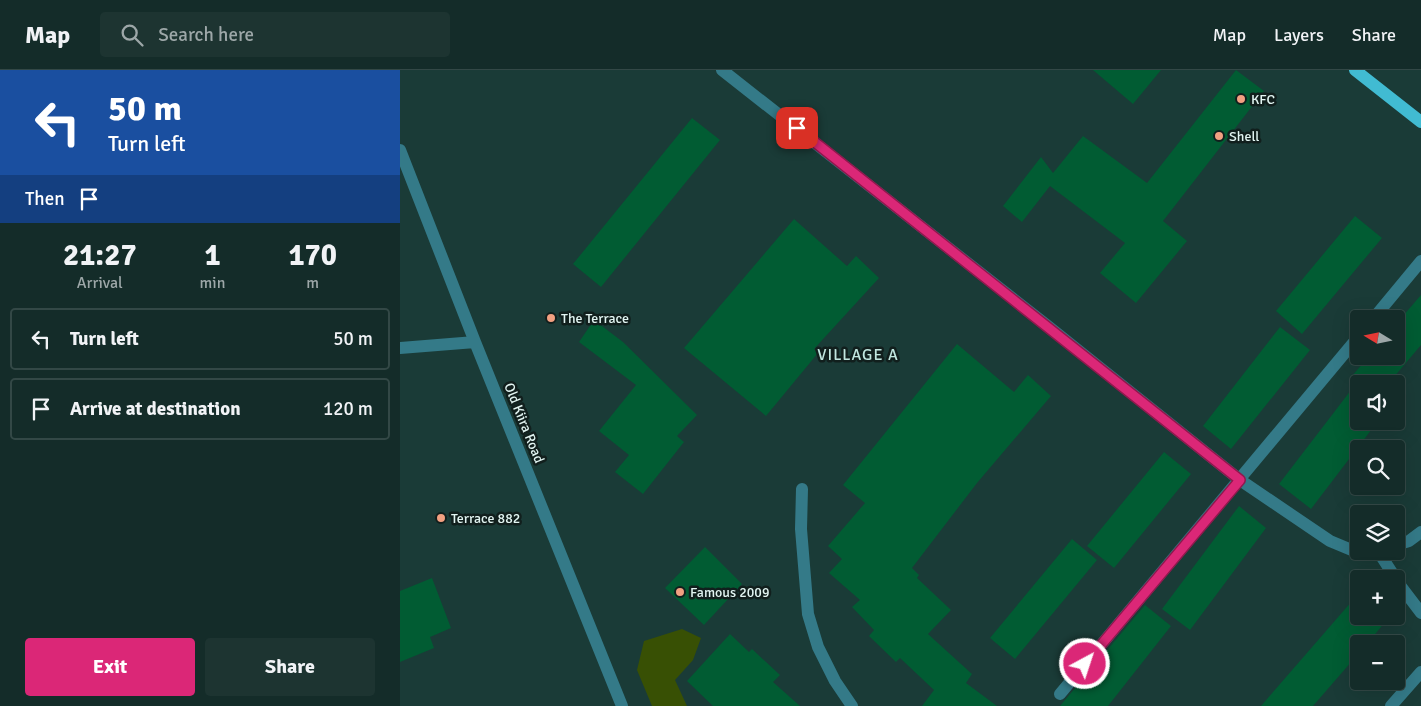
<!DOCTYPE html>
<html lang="en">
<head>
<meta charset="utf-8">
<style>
	:root { --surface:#142c29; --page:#1d3431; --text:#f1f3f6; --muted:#9da7a8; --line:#334846; --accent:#db2777 }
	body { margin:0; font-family:Signika,sans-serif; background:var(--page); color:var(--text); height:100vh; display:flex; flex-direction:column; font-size:19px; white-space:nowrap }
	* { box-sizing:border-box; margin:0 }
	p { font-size:16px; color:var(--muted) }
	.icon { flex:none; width:28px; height:28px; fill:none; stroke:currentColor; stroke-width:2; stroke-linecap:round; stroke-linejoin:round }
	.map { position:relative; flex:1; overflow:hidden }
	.sheet { display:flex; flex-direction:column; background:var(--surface); width:400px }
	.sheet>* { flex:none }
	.top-card { background:#1a4fa0; color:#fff; overflow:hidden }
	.needle { width:32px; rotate:280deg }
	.tools { position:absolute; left:950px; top:240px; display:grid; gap:10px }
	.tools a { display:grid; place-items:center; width:55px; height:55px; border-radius:5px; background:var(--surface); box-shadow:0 5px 20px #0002,0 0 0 1px var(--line); font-size:25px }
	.pin { position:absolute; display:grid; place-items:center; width:42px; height:42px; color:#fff; margin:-21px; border-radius:10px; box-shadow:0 2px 8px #0006 }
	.me { position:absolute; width:55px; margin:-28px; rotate:40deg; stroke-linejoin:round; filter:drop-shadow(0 0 4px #0008) }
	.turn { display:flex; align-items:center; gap:18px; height:105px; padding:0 25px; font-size:22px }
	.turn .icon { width:65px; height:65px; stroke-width:2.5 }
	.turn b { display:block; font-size:35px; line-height:42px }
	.then { display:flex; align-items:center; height:48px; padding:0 25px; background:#0003; gap:10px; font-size:19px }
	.eta { display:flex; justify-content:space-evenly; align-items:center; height:85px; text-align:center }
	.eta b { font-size:30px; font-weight:800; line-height:35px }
	.primary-button { display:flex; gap:10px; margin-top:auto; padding:10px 25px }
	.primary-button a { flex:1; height:58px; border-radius:5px; background:var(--accent); color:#fff; font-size:20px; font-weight:800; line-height:58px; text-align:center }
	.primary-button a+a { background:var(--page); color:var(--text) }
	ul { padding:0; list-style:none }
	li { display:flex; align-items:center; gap:15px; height:62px; margin:0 10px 8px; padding:0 15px; border:2px solid var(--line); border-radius:5px }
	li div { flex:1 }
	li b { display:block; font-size:19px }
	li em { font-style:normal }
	header { display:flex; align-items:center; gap:30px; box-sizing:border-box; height:70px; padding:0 25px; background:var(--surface); border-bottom:1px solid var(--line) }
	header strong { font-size:24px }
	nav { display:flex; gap:28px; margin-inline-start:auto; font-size:18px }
	.search { width:350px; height:45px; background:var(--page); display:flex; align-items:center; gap:12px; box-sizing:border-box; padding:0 18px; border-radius:5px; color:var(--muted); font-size:19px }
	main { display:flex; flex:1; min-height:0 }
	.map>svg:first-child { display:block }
	.green { fill:#385004 }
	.building { fill:#015c33 }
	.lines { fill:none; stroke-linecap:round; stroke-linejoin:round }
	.minor { stroke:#347a88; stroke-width:12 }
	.major { stroke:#41bbd2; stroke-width:12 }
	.route-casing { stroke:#8e194d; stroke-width:12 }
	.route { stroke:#db2777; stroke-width:9 }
	.poi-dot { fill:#f2a081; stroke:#111f1d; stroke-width:2 }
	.labels { text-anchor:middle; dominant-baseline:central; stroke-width:5; stroke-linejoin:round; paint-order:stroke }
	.poi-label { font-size:14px; fill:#e2f5f2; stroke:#111f1d; text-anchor:start }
	.street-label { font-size:14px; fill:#e2f5f2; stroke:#111f1d }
	.quarter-label { font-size:16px; letter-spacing:1px; fill:#c1e7e0; stroke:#111f1d }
</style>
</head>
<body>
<header>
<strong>Map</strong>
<div class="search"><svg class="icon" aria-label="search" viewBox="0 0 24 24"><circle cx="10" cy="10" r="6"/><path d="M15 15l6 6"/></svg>Search here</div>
<nav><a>Map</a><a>Layers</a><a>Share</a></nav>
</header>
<main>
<section class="sheet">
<div class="top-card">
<div class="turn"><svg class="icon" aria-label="left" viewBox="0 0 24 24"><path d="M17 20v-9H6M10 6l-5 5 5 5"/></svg><div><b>50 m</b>Turn left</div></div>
<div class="then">Then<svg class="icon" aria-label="arrive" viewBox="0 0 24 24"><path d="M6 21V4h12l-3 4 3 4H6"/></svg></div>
</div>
<div class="eta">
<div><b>21:27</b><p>Arrival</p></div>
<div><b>1</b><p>min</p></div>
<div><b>170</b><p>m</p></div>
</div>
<ul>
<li><svg class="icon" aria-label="left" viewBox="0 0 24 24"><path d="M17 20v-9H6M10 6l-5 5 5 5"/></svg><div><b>Turn left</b></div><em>50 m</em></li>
<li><svg class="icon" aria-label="arrive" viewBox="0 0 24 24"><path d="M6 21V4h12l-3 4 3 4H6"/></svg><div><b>Arrive at destination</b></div><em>120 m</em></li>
</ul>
<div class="primary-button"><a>Exit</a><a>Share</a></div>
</section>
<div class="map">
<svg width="1021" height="636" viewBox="0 0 1021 636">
	<rect width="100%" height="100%" fill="#1a3b37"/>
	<!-- green -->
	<path class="green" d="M282,559l19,9 -8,22 -18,20 12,26h-35l-15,-36 7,-29z"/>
	<!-- building -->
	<path class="building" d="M693,0h68l-28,34z
		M836,0l28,21 -101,130 24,20 -51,62 -36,-30 25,-30 -75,-57 -28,36 -19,-16 38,-49 12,16 30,-37 64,47z
		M292,48l28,22 -119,147 -28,-23z
		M955,146l27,22 -80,96 -26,-23z
		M394,149l53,47 9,-10 23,22 -65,71 4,4 -52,63 -82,-68z
		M1021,225v50l-33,39h-29v34l-3,3h22l-67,88 -32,-25 79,-103 -6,-5 17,-20h27v-32z
		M194,250l29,22 74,73 -20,21 7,6 -41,52 -28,-22 14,-17 -30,-24 37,-46 -57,-43z
		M880,257l30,23 -79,99 -28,-23z
		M557,274l57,48 14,-17 23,21 -74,87 -65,85 7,7 -2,3 34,32 -23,24 44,40 -6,9 31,23h-75l12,-16 -34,-32 -4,4 -27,-26 5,-6 -22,-23 8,-7 -31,-27 13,-14 -14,-13 37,-43 -22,-18z
		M764,382l27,22 -77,94 -27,-22z
		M839,436l27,22 -76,102 -28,-21z
		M672,469l25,21 -82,99 -25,-21z
		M305,477l37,37 -38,41 -39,-37z
		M32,508l19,50 -21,9 4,11 -34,14v-71z
		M959,523v23h31l-23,28h-8v9l-46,53h-52z
		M745,535l26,21 -63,80h-48z
		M330,564l19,18 3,-3 28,26 -7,7 27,24h-87l-26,-25z"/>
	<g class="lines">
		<!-- minor -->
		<path class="minor" d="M322,0l327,257 191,153 90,61 24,10h5
			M0,80l75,192 147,364
			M973,249l48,-58
			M0,278l75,-6
			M402,419l-1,40 7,85 10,33 17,34 17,25
			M996,475l13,-4 12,-9
			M978,481l18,28
			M996,510l25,33
			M660,624l299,-358
			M991,636l30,-34"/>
		<!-- major -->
		<path class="major" d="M955,0l66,52"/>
	</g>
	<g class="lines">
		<defs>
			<path id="route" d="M397,58l443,352 -155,184"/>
		</defs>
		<!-- route casing -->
		<use href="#route" class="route-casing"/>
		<!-- route -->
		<use href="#route" class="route"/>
	</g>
	<!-- markers -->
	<g class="poi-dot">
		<circle cx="841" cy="29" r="5"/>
		<circle cx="819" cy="66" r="5"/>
		<circle cx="151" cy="248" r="5"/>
		<circle cx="41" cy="448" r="5"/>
		<circle cx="280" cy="522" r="5"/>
	</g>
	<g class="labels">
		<!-- poi labels -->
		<g class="poi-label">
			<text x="851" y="29">KFC</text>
			<text x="829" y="66">Shell</text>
			<text x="161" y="248">The Terrace</text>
			<text x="51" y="448">Terrace 882</text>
			<text x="290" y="522">Famous 2009</text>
		</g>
		<!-- street labels -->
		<g class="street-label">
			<text transform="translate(124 353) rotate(68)">Old Kiira Road</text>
		</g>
		<!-- quarter labels -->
		<g class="quarter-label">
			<text x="458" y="285">VILLAGE A</text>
		</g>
	</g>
</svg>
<div class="tools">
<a><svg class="needle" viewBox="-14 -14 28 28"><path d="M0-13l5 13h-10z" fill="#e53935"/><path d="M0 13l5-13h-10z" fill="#9da7a8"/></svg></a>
<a><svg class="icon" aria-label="sound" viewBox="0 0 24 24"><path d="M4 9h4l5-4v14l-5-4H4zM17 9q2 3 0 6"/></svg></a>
<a><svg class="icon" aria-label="search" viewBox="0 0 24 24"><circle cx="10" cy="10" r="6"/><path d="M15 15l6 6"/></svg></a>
<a><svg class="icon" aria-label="layers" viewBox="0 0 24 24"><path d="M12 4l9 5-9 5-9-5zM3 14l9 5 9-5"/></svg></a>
<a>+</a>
<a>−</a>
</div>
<div class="pin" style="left:397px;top:58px;background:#d93025"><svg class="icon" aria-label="arrive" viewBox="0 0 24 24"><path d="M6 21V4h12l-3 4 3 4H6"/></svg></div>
<svg class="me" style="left:685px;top:594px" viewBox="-20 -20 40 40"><circle r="17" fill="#db2777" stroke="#fff" stroke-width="3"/><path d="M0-11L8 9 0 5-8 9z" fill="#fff"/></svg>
</div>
</main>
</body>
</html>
